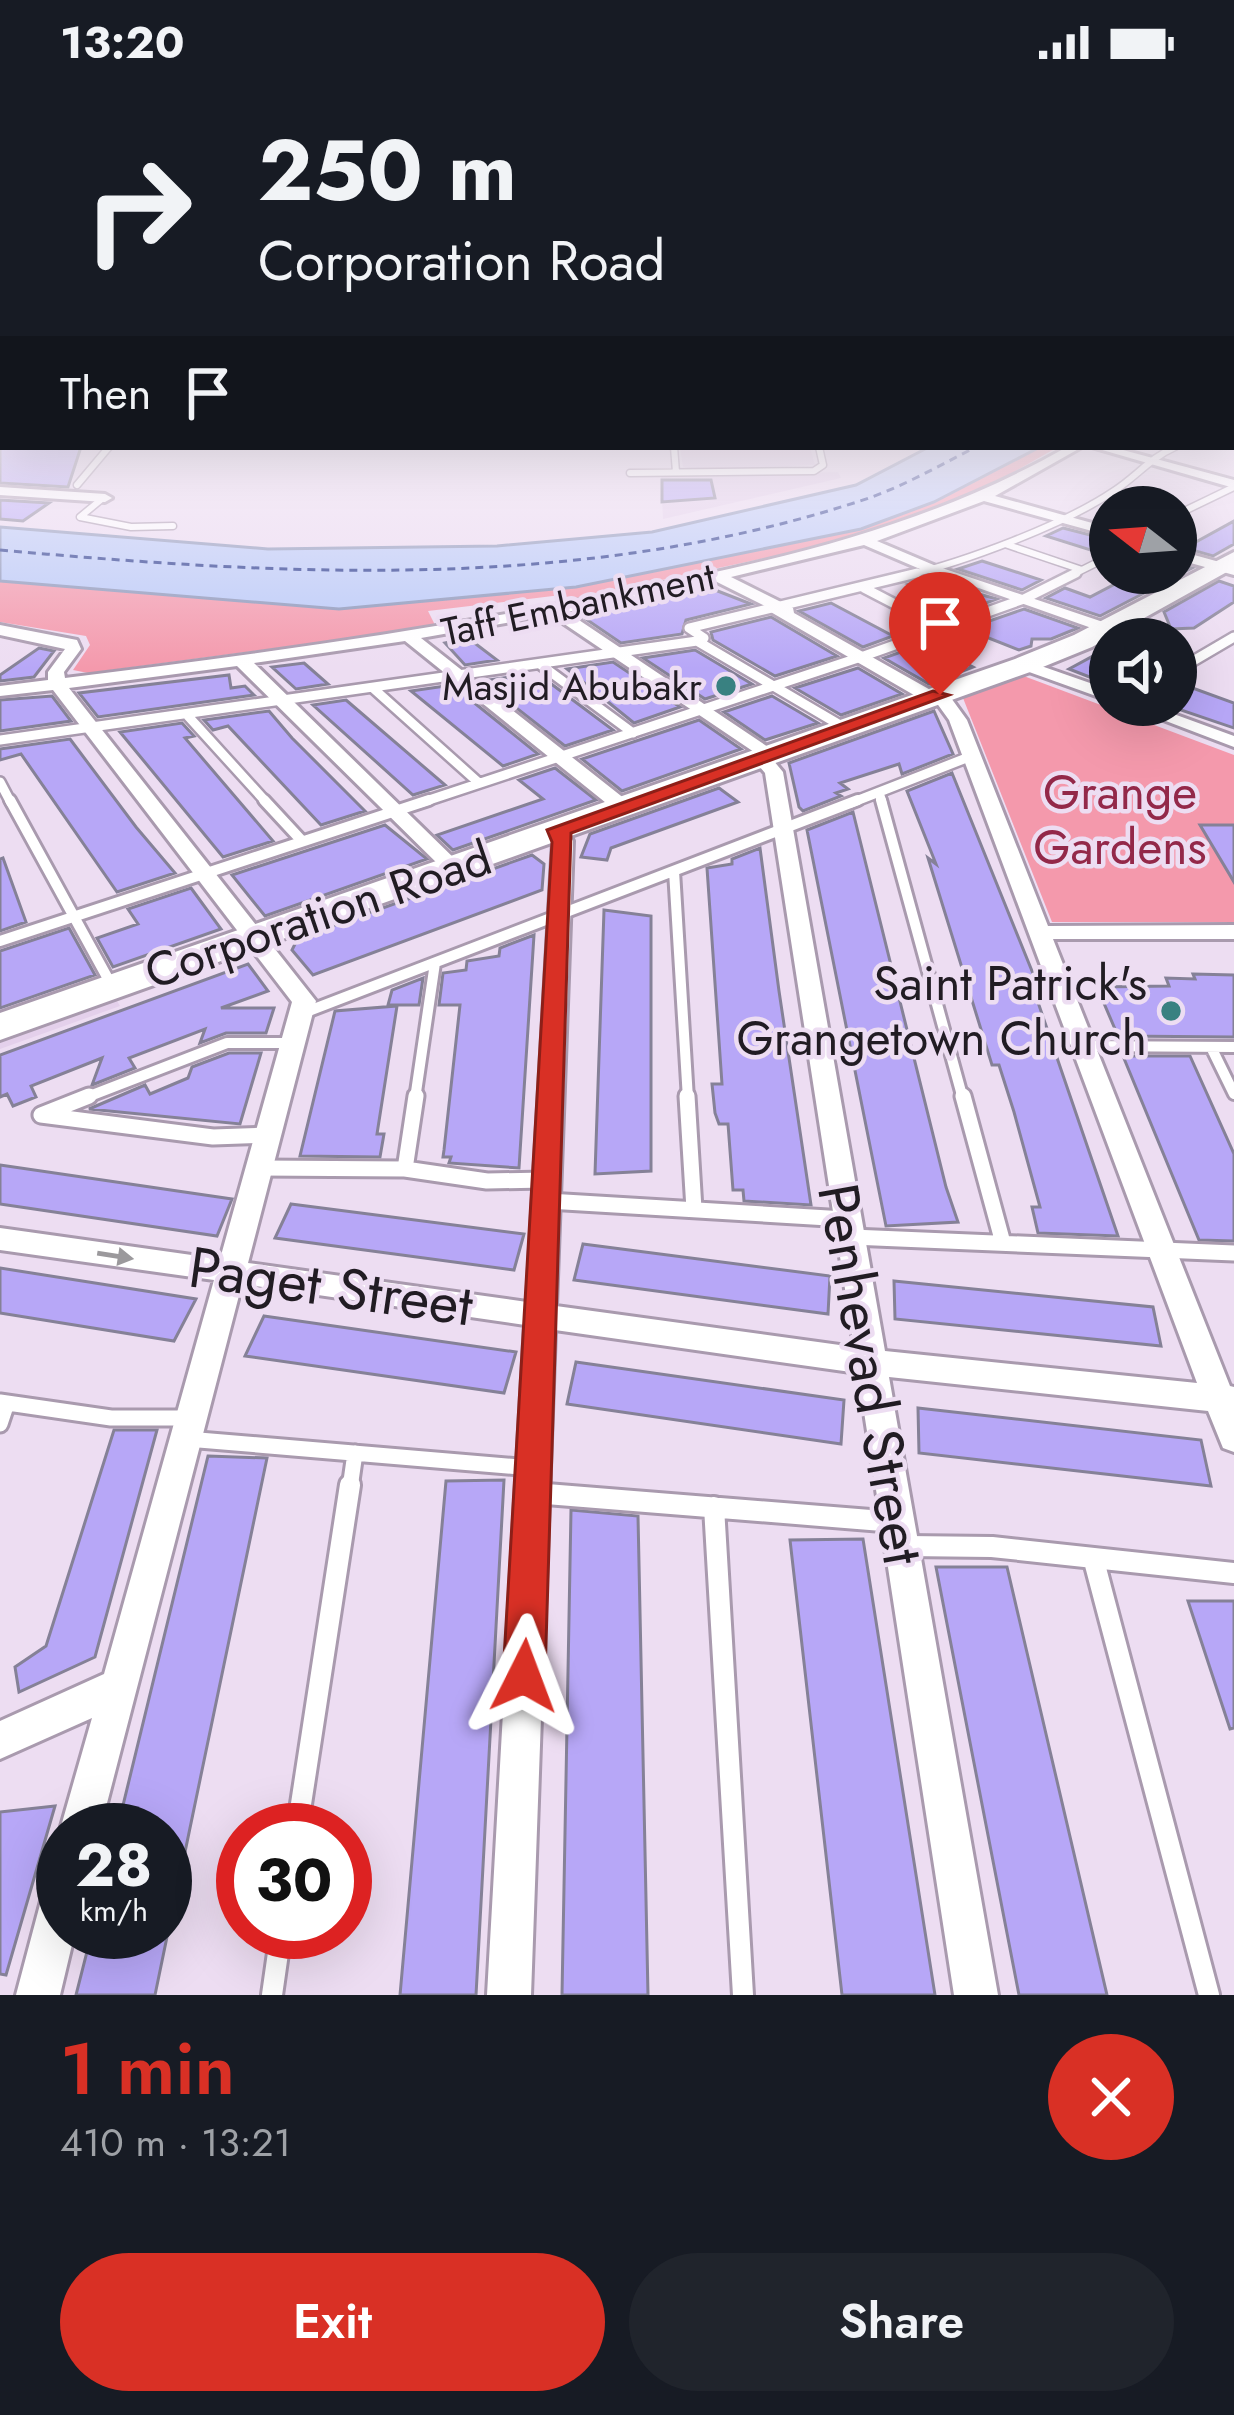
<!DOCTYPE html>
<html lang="en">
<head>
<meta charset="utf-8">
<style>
	:root { --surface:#171b24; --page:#20242c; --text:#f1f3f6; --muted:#9ea1a6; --accent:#d93025 }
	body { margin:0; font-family:Jost,sans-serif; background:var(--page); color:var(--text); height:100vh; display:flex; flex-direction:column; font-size:45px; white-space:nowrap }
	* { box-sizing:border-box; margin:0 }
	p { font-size:39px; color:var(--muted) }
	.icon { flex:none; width:66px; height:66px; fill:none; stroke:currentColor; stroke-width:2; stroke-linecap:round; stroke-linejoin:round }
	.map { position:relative; height:1911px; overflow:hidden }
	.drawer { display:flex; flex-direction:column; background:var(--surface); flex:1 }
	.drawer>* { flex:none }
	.banner { position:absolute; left:0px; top:0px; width:1236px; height:366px; box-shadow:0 12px 48px #0002; background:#171b24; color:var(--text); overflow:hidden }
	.needle { width:78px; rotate:287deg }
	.tools { position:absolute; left:1089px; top:402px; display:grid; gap:24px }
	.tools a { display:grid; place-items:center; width:108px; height:108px; border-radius:50%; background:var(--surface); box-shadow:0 12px 48px #0002; font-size:60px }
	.speed { position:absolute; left:36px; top:1719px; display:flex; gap:24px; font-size:60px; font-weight:700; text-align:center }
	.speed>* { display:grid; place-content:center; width:156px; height:156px; border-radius:50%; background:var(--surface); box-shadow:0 12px 48px #0002; line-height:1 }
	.speed small { font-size:30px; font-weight:400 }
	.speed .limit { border:18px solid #d22; background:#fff; color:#111 }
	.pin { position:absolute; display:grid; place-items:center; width:102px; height:102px; color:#fff; margin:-123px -51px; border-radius:50% 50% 50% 0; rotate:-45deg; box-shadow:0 0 12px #0007 }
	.pin .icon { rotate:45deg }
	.me { position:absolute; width:132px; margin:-66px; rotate:3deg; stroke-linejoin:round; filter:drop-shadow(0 0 9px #0008) }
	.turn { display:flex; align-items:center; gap:42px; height:252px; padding:0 60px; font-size:54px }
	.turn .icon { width:156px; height:156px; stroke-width:2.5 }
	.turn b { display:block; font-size:84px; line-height:102px }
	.then { display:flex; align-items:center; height:114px; padding:0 60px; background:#0003; gap:24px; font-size:45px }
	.round { display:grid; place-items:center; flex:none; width:126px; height:126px; border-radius:63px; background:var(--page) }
	.head { display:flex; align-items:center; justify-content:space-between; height:204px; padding:0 60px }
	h1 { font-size:72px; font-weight:600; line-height:90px; color:var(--accent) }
	.action { display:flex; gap:24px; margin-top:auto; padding:24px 60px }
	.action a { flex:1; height:138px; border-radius:72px; background:var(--accent); color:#fff; font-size:48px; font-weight:600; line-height:138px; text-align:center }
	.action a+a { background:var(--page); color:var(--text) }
	.status { display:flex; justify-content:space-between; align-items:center; height:84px; padding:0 60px; background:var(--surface); direction:ltr }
	.status svg { height:33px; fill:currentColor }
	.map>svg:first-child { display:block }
	.built { fill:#e4d0eb }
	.green { fill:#f499ac }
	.water { fill:#b9caf9; stroke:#8b96b9; stroke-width:3 }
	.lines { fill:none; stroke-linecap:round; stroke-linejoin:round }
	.ferry { stroke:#22368b; stroke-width:3; stroke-dasharray:8 6; stroke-linecap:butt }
	.building { fill:#b7a7f7; stroke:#858197; stroke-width:3 }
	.lane-far4-casing { stroke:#a99aae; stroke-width:9 }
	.lane-far3-casing { stroke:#a99aae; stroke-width:14 }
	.lane-far2-casing { stroke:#a99aae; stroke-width:16 }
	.lane-far1-casing { stroke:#a99aae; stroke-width:21 }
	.lane-casing { stroke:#a99aae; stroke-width:26 }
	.street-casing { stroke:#a99aae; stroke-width:6 }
	.primary-casing { stroke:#a99aae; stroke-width:6 }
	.lane-far4 { stroke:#fff; stroke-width:6 }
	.lane-far3 { stroke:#fff; stroke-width:9 }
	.lane-far2 { stroke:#fff; stroke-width:10 }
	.lane-far1 { stroke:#fff; stroke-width:15 }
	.lane { stroke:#fff; stroke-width:20 }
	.street { fill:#fff; fill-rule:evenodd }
	.primary { fill:#fff; fill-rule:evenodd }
	.oneway { fill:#9b999c }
	.route { fill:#d93025; stroke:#8d1f18; stroke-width:3 }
	.poi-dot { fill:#398181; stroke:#edddf2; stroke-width:4.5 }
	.labels { text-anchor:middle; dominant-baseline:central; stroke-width:9; stroke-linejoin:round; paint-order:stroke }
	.far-street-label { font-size:39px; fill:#211c23; stroke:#edddf2 }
	.far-poi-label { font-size:39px; fill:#211c23; stroke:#edddf2; text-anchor:end }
	.park-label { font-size:48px; fill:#932849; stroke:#edddf2 }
	.street-label { font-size:48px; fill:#211c23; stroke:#edddf2 }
	.poi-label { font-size:48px; fill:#211c23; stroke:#edddf2; text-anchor:end }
	.near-street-label { font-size:57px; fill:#211c23; stroke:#edddf2 }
</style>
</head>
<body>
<div class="status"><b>13:20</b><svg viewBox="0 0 49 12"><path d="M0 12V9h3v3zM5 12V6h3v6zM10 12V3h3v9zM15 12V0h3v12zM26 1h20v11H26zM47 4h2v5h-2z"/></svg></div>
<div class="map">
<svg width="1234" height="1911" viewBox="0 0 1234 1911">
	<rect width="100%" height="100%" fill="#edddf2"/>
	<!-- built -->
	<path class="built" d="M680,363h130l5,18 -116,5 -16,-3z
		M838,388l3,6 -178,41 -2,-44z
		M71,839l49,83 -120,43v-102z"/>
	<!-- green -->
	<path class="green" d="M1040,363h18l-85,48 -100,40 -305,65 -7,-5 -133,16 8,16 -348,46 -15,-3 17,-25 -4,-9 -86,-14v-41l339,28 237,-22 286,-58 72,-27z
		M1021,591l213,80v167h-182l-89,-224z"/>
	<!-- water -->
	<path class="water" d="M929,363h111l-106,55 -73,27 -285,58 -237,22 -339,-28v-54l268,22 229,-3 155,-14 204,-47z"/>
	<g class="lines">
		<!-- ferry -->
		<path class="ferry" d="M0,466c289,26 580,42 860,-49 41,-13 78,-35 116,-54"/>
	</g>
	<!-- building -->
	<path class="building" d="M0,363h81l-13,40 -68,-4z
		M662,396h49l4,18 -53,4z
		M0,416l49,3 -26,18 -23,-2z
		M1234,437v23l-21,12 -28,-8z
		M1063,444l47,12v9l-10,4 -54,-17z
		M982,477l59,19 -19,10 -64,-21z
		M1176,480l16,4 -92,48 -54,-18 19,-10 25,9 46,-24h40z
		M929,494l17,7 51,14 -22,8 -66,-23z
		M1219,497l15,5v16l-40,26 -23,1 -7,-17z
		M710,504l41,16 -65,16 -4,14 -61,9 -41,-28z
		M831,519l62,33 -30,11 -64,-36z
		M1024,525l54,19 -27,11h-19l-1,7 -12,4 -53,-21z
		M771,533l66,39 -62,20 -62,-36 -2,-8z
		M468,554l29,22 -32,5 -20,-22z
		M926,559l24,12 23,12 -44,17 -45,-26z
		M39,564l15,3 -20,26 -34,4v-6z
		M695,566l57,34 -47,15 -62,-41z
		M1095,571l15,5v25l-41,-16z
		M613,578l67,45 -46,16 -67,-54z
		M304,579l24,21 -32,5 -24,-22z
		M858,584l44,26 -61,21 -46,-27z
		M229,591l2,13 14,-2 9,9 -156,22 -19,-24z
		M518,592l16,11 16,-4 63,47 -48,16 -83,-65z
		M1176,598l58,21v25l-59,-20z
		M452,601l86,69 -35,12 -92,-75z
		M52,612l19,25 -71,10v-31z
		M772,612l46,27 -53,17 -41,-28z
		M346,616l99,85 -32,10 -100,-90z
		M269,627l23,27 73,73 -44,14 -93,-99 -15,4 -9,-10z
		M934,627l19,43 -51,20 -3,-10 -59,19 8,6 -12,4 5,3 -38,15 -4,-4 -10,-44z
		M699,636l42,29 -119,42 -40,-32z
		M182,639l12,13 -9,2 88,103 -50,16 -103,-125z
		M70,655l66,88 39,46 -58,19 -96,-138 -21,6v-11z
		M555,684l41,32 -143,50 -16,-15 106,-36 -24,-19z
		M952,689l82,203h-5l89,260 -80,-3 -6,-26h8l-26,-95 -15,-47h-7l-64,-207 8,6 -29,-73z
		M719,704l19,14 -127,46 -4,12 -26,-3 9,-23z
		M853,728l93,375 12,35 -72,4 -79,-396z
		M385,741l42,34 -162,57 -33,-41z
		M1200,741h34v57z
		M760,764l19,143 32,214 -67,-4 -1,-11h-10l-5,-66h-9l-4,-11 -3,-29h10l-15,-216 25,-4v-5z
		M532,771l12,9 -2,26 -229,85 -21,-25 6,-12z
		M3,774l23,64 -26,9v-72z
		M191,804l30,41 -108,38 -16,-29 41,-14 -10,-15z
		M604,826l47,6v255l-56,3z
		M69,844l26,47 -95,33v-57z
		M534,851l-15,233 -70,-5 2,-6h-8l1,-7 16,-145h-21l4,-32 23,-3 1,-9 32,-5 1,-8z
		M248,880l20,27 -47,17h53l-8,25h-40l-26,10 5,-14 -76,29 6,10 -43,17 10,-27 -71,28 5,11 -23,9 -6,-12 -7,3v-42z
		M1193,890l41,1v62l-116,-1 -21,-49 72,-1 -3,-8 29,1z
		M423,894l-4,27h-31l4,-15z
		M397,922l-20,128h7l-4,23 -80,-1 35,-145z
		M229,969h32l-21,71 -151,-15 56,-24 5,9 38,-16 4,-11z
		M1123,972h67l44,98v87l-35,-1z
		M0,1081l232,34 -15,37 -217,-32z
		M291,1120l233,30 -10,36 -239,-32z
		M583,1160l247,32 -2,38 -254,-34z
		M0,1184l196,31 -22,42 -174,-28z
		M894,1197l259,26 8,39 -266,-27z
		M264,1232l252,36 -12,41 -259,-37z
		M576,1278l268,38 -3,44 -274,-40z
		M918,1324l283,32 10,46 -292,-33z
		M114,1346h43l-62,227 -76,35 -4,-25 31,-21z
		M208,1372l59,2 -92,442 -10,-1v-69h-48z
		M504,1396l-28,515h-76l46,-514z
		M571,1426l67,6 10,479h-86z
		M863,1455l72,456h-93l-52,-455z
		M936,1483h71l100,428h-88z
		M1188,1517h46v127l-4,1z
		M55,1722l-49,169 -6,-1v-162z
		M92,1848h76l-13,63h-79z"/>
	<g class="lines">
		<defs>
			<path id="lane-far4" d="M674,363l2,25
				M630,389l184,-2 9,-6 -4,-18
				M77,401l32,-38
				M1114,407l57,16
				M103,414l-23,19 51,10 42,-1
				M1176,431l58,-28
				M1005,460l77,26
				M905,492c59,-14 159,-51 209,-85 23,-15 36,-33 61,-44
				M1070,492l40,-20"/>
			<path id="lane-far3" d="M864,504l77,40
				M541,581l92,68
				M1176,587l58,-34
				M374,605l105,94
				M188,632l79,87
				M845,644l-148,-87 7,-3 -15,-10 228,-55
				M0,656l697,-99
				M0,698l11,21
				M879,708l3,11
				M420,719l441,-146 163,-58 52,-26
				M851,719l118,-46"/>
			<path id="lane-far2" d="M10,716l102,186
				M264,716l38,41
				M881,716l82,299
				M674,787l14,228
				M0,857l429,-141
				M301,930l557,-214
				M1082,962l152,1
				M1211,963l23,47
				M82,1015l145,-56h65
				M415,1015l20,-136"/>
			<path id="lane-far1" d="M89,1012l-48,19 172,22 54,-2
				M687,1012l7,113
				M963,1012l40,147
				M260,1084l145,1 82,12 58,-1
				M405,1085l11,-73
				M548,1117l297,18
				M852,1153l382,16
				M0,1318l111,16h79
				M0,1340l7,-21
				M187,1355l344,29
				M350,1404l5,-35"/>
			<path id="lane" d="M534,1409l361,29
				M714,1423l29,488
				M907,1462l85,1 242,26
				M1094,1477l115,434
				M297,1746l53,-345
				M272,1911l9,-63"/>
			<path id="street" d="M1233,327h1v7h-1z
				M1067,363h15l-87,49 115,32v8l-126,-35 -107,40 59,25 176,59v6h-12l-141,-50h-11l-84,-36 -133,32 62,31 1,5 140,79 12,-1 21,29 81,206 186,-1v14h-181l177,447 4,1v65l-11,-4 -15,-37 -319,-34 109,618h-44l-96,-622 -303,-43 -24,665h-44l38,-670 -283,-41 -142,546h-37v7l-3,-7 32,-112 -92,41v-38l104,-47 110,-394 -214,-30v-22l220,31 72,-257 -239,-312 -53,6v-10l48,-6v-8l17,-23 -65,-14v-10l77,15 4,9 -17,23 1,6c188,-23 375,-49 561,-87 157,-32 300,-64 441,-144zM715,497l52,26 2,4 157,91h10l13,18 248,663 -312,-32 -102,-579 -10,-12 7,-5 -213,-143zM551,531l206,139 -5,4 13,15 89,574 -298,-41 17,-465 -8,-15 -7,-2 -10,6 5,11 -26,461 -279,-39 68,-262 -247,-313 168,-22 208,205 7,2 10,-6 -3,-4 -205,-200 151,-22 211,170h14v-8l-209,-165z
				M1092,363h20l122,33v8z
				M0,403l105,7 7,4 -7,4 -105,-7z
				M1176,466l58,16v9l-58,-16z
				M1024,576l86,30v11l-92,-33 -2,-3z
				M1124,621h25l85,31v11z
				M63,1792v56h12l-15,63h-44l26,-98 6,-15z"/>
			<path id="primary" d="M1234,468v16l-142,79 -59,24 -1033,369v-27l1015,-354 59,-24z"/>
		</defs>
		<!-- lane-far4 casing -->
		<use href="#lane-far4" class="lane-far4-casing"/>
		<!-- lane-far3 casing -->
		<use href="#lane-far3" class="lane-far3-casing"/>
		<!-- lane-far2 casing -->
		<use href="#lane-far2" class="lane-far2-casing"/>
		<!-- lane-far1 casing -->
		<use href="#lane-far1" class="lane-far1-casing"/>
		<!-- lane casing -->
		<use href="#lane" class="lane-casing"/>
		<!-- street casing -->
		<use href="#street" class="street-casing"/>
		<!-- primary casing -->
		<use href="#primary" class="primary-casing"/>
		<!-- lane-far4 -->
		<use href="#lane-far4" class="lane-far4"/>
		<!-- lane-far3 -->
		<use href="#lane-far3" class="lane-far3"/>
		<!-- lane-far2 -->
		<use href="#lane-far2" class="lane-far2"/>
		<!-- lane-far1 -->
		<use href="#lane-far1" class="lane-far1"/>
		<!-- lane -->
		<use href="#lane" class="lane"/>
		<!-- street -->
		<use href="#street" class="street"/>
		<!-- primary -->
		<use href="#primary" class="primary"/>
	</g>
	<!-- one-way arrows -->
	<defs><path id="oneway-solid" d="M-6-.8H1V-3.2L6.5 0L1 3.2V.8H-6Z" transform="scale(3)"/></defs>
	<use class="oneway" href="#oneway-solid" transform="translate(115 1172) rotate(9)"/>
	<!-- sky -->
	<linearGradient id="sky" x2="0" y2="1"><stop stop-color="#95bdef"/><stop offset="0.54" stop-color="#f7f0f9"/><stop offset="1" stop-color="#f7f0f9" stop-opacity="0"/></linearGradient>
	<rect width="1234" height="585" fill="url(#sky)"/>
	<!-- route -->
	<path class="route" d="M933,607l16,4 -378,138 -26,843 -6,14 -15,6 -15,-6 -6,-14 49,-834 -5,-12z"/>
	<!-- markers -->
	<g class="poi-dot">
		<circle cx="726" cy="602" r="12"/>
		<circle cx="1171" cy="927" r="12"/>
	</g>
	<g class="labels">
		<!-- far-street labels -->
		<g class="far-street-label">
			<text transform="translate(578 520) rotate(-12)">Taff Embankment</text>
		</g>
		<!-- far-poi labels -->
		<g class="far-poi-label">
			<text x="702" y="602">Masjid Abubakr</text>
		</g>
		<!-- park labels -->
		<g class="park-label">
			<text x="1120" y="708">Grange<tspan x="1120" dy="55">Gardens</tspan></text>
		</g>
		<!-- street labels -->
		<g class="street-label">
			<text transform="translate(318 831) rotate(-19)">Corporation Road</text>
		</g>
		<!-- poi labels -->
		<g class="poi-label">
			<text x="1147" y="899">Saint Patrick's<tspan x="1147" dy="55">Grangetown Church</tspan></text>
		</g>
		<!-- near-street labels -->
		<g class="near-street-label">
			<text transform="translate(331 1202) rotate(8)">Paget Street</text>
			<text transform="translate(871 1290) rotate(80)">Penhevad Street</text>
		</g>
	</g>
</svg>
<div class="tools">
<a><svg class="needle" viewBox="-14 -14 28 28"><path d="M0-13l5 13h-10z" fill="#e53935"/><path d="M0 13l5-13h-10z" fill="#9ea1a6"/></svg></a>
<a><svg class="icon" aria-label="sound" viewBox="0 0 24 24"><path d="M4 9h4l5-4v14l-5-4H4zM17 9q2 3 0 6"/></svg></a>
</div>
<div class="speed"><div>28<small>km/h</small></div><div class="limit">30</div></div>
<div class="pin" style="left:940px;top:611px;background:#d93025"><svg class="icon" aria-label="arrive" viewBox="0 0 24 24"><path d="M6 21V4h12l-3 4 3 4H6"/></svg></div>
<svg class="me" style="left:524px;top:1592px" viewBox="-20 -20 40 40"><path d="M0-17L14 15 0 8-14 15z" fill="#d93025" stroke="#fff" stroke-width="4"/></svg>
<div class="banner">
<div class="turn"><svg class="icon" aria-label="right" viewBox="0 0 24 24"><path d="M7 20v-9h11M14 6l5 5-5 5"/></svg><div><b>250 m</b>Corporation Road</div></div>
<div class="then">Then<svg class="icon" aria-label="arrive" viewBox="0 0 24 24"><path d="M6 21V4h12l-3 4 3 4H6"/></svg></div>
</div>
</div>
<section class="drawer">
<div class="head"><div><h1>1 min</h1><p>410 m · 13:21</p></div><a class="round" style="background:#d93025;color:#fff"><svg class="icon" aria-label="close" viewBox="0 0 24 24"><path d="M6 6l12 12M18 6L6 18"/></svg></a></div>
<div class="action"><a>Exit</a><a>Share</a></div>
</section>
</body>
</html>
